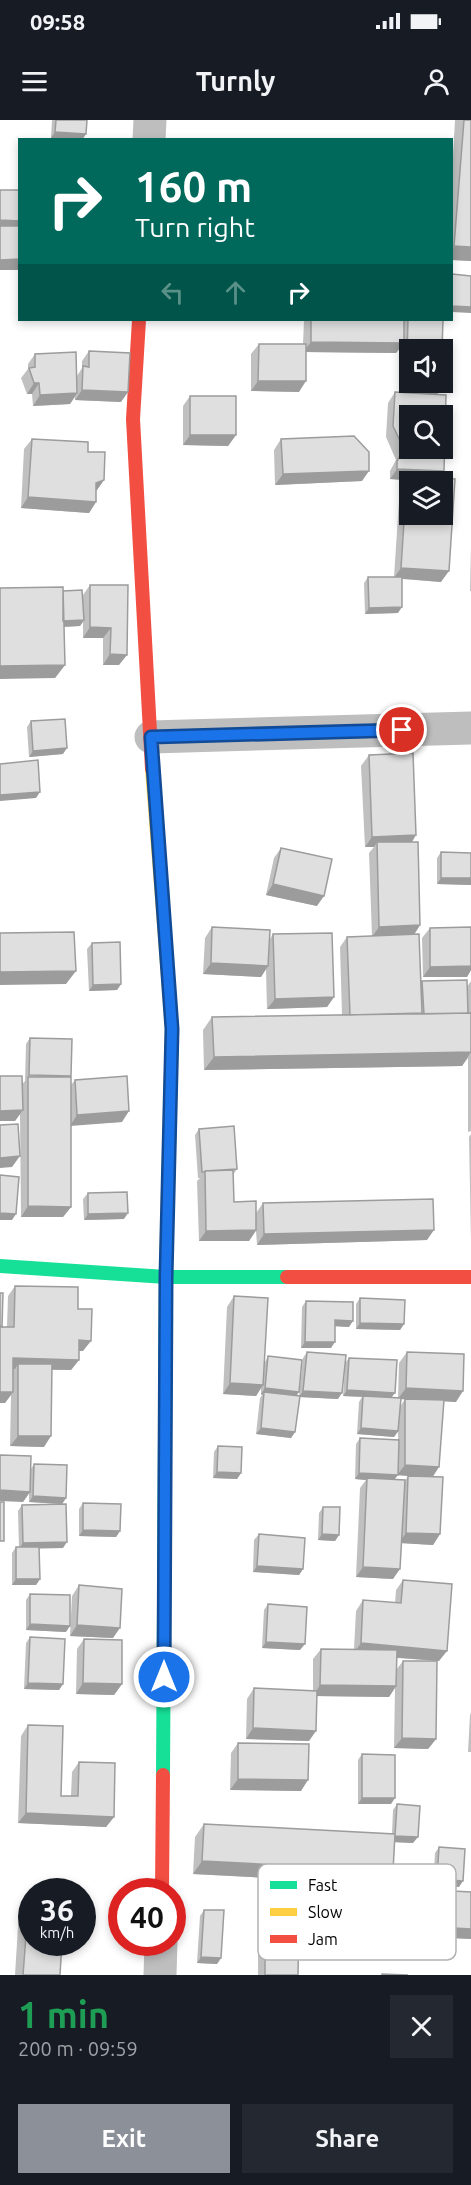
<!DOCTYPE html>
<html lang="en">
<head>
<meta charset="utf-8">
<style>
	:root { --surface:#171b24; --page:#242831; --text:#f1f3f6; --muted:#9ea1a6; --accent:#8c9099 }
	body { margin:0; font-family:Ubuntu,sans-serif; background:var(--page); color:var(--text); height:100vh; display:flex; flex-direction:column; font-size:22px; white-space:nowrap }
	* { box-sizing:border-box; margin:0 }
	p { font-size:20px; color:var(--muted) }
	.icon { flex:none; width:33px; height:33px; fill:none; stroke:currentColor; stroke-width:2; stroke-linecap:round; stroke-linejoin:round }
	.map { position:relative; height:1855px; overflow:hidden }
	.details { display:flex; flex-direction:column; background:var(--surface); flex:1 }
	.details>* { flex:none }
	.banner { position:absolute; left:18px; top:18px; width:435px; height:183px; border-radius:0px; box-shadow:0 3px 9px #0003; background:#00695c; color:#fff; overflow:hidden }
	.buttons { position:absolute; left:399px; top:219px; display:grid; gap:12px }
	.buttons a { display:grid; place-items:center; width:54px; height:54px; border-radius:0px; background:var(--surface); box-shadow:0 3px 9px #0003; font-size:30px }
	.speed { position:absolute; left:18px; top:1758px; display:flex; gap:12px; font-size:30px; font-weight:700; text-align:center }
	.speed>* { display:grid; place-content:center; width:78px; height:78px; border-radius:50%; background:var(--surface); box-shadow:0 3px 9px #0003; line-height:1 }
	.speed small { font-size:15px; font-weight:400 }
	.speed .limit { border:9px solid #d22; background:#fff; color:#111 }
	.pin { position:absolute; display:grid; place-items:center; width:51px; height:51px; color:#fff; margin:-26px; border:3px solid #fff; border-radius:50%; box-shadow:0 2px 6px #0007 }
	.me { position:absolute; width:66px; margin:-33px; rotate:0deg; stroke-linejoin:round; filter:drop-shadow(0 0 4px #0008) }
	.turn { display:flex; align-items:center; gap:21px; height:126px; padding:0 18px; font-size:27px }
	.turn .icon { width:78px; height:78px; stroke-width:2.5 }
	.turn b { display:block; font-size:42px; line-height:51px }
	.lanes { display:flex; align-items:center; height:57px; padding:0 18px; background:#0003; justify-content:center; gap:30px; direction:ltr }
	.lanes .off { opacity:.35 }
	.round { display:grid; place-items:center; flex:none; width:63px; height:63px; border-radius:0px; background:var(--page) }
	.head { display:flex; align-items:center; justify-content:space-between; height:102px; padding:0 18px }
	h1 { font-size:36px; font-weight:700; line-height:45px; color:#1e9e55 }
	.cta { display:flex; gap:12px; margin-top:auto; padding:12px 18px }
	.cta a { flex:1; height:69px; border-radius:0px; background:var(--accent); color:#fff; font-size:24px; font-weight:700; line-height:69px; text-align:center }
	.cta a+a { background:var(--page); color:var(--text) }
	.status { display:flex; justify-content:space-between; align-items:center; height:42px; padding:0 30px; background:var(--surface); direction:ltr }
	.status svg { height:16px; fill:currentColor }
	header { display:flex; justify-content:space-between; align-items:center; height:78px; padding:0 18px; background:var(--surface); font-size:27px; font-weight:700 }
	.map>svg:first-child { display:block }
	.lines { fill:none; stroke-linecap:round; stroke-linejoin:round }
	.street { stroke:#bebebe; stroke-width:33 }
	.fast { stroke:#16e098; stroke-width:14 }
	.slow { stroke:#ffcf43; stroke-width:14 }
	.jam { stroke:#f24e42; stroke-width:14 }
	.wall { fill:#c0c0c0; fill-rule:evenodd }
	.shaded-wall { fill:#9c9c9c }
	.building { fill:#dfdfdf; stroke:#9c9c9c; stroke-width:1.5; fill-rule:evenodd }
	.route-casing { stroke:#114b97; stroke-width:15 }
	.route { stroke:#1a73e8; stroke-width:10 }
	.key { fill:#fff; stroke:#b2b2b2; stroke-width:1.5 }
	.key-label { font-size:16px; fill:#000 }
</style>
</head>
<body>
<div class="status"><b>09:58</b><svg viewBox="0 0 49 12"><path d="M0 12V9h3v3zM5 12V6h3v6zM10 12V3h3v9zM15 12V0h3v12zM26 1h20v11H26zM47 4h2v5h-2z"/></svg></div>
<header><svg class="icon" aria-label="menu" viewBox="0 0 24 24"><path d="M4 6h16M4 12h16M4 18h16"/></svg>Turnly<svg class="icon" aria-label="person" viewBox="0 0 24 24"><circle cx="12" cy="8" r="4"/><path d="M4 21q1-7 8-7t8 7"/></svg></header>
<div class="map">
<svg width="471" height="1855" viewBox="0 0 471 1855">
	<rect width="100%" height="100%" fill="#fff"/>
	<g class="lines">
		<!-- street -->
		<path class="street" d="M149,20l1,-20
			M151,617l320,-9
			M160,1855l1,-33"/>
		<!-- fast -->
		<path class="fast" d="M0,1146l166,11h121
			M163,1655l3,-504"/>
		<!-- slow -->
		<path class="slow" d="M152,649l20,260 -6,242"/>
		<!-- jam -->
		<path class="jam" d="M139,200l-6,99 19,350
			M287,1157h184
			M162,1772l1,-117"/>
	</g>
	<!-- wall -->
	<path class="wall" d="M52,0h35l-1,14 -4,6 -31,-2z
		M455,0h16v141l-19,-1v-87z
		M304,200h139l-2,69 -4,5 4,188 -39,-3 -4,34 -33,1 -1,-31 4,-6h26l6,-91 4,-6 -14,-1v-8l6,-11 -10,-23 2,-34 7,-11h4l1,-44 -4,5 -90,-1 -7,40 -48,-1v-37l8,-10h44z
		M89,231l32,51 -46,-2v-3l-5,7 -37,2 -1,-12h-5l-6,-16 7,-9v-5l7,-10 42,22 5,-8v-7z
		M190,276l46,39 -8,11 -45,-1v-39z
		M32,319l56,13 16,28 -8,11v11l-7,11 -68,-5 3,-59z
		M281,319l81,42 -87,4 -1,-35z
		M471,427v44h-1z
		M90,465h38l-9,80h-16v-27h-20v-16l-3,4 -16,1 1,38 -10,13 8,-87 20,12v-8z
		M31,601l32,33 -34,3 -2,-30z
		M369,635l47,80 -4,7 8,83 -6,10 7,48 1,-2 45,6 4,-6v150l-3,1v-74l-6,8 -258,4 -1,-40 9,-13 130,-2 -2,-68 7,-10 25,-1 -3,-83 5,-6h-9l-4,-81z
		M281,728l36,58 -51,-11 8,-37z
		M441,732l30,1v32l-34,-1v-26z
		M212,807l58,12 3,-5 61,63 -7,10 -60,2 -1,-40 -5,8 -58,-3 2,-36z
		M471,807v43l-4,7h-44l-1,-39 8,-10z
		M92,823l29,41 -4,6 -28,1 -2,-42z
		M30,918l41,47 4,-5 47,42 -51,3v82l-8,10h-42l-1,-103 -5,7 7,-37 3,-3 1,-37z
		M199,1009l38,40 -4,6 1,27 22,11 7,-10 164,37 -170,5 -1,-14 -7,10h-50l-2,-60 3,-3h-2l-3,-43z
		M471,1014v107l-2,-104z
		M88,1073l36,26 -40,1 -1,-21z
		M15,1166l63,23 5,42h-4v9l-8,10h-19l-8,77 -34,-1 1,-51 -6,8 -3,-76h5l1,-31z
		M234,1176l31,66 3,-6 29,39 2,1 4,-38 4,-6 38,11 4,-5 43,40h6l1,-35 8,-11 49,50 -12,-1 -11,75 7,58 -7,11 -31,-2 -9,36 -37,-2 4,-89 6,-8 -11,-1 1,-35 4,-6 38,2v-8l-4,5 -37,-3 2,-32 3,-5 -19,-1 2,-28 -7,31 -38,-2 -5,35 -4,6 -35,-4 4,-36 2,-3 -1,-1v-6l-5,8 -33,-2 4,-87zM401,1279h4l-5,8zM397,1355l11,1 -3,5 -10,-2z
		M360,1178l44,26 -4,6 -44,-1v-25z
		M306,1181l43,26 -14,-1 -4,22h-30l1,-41z
		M218,1326l23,27 -4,6 -24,-1 1,-26z
		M34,1344l32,34 -4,6 -33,-2v-9l-6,9 8,-33z
		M83,1383l37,28 -4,6 -37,-1v-27z
		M22,1385l41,43h-24l1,31 -4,6h-24v-32l4,-6h3l-1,-36z
		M323,1387l16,28 -4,6 -17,-1 1,-27z
		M259,1414l44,35 -4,6 -46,-3 1,-32z
		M403,1460l36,81 -42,-3 -1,12 7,-9 33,78 -8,10 -34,-1 1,-60 -6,9 -72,-1 -8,45 -63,-2 1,-40 7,-11 59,3v-32l8,-10h33l2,-38 7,-11 32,3 1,-13z
		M79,1465l34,53 -43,-2 2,-40z
		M30,1474l36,38 -40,-2v-30z
		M268,1484l32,46 -38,-2 2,-38z
		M30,1517l33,47 -4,6 -35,-1 2,-46z
		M84,1519l38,45 -8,11 -38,-1 1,-45z
		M471,1593v39h-3l2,-37z
		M28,1605l33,71h10l1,-24 7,-10 35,55 -8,10 -88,-4 3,-87z
		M238,1623l63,48 -71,-1 1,-37z
		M362,1634l29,50h-33v-44z
		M397,1684l16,39 -18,-1 -2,29 -9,13 -191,-10 2,-37 9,-13 188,10 1,-24z
		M439,1727l20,40 -26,-2 2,-32z
		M305,1763l166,9v47l-172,-9 -1,45h-40v-45l7,-10h31l2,-27z
		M29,1777l31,78h-45l4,-65z
		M204,1790l17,48 -4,6 -20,-1 3,-47z"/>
	<!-- shaded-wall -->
	<path class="shaded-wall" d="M55,12l31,2 -4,6 -31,-2z
		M0,100l20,1v10h-20z
		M454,126l17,1v14l-19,-1v-10z
		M20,139v11h-20v-10z
		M452,186l19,1v6l-19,-1z
		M311,222l93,1 -8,10 -93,-1z
		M258,261h48l-7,11 -48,-1z
		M34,263h5l-7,11h-5z
		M406,268l35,1 -7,10 -35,-1z
		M82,270l46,2 -7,10 -46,-2z
		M77,273l-7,11 -37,2 7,-11z
		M190,315h46l-8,11 -45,-1z
		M397,349l47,2 -8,10 -29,-6 -3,5 -14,-1z
		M369,351l-7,10 -87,4 8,-11z
		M104,360l-7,10 -9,3 8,-10z
		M28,377l68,5 -7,11 -68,-5z
		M401,448l48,3 -8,11 -47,-4z
		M402,487l-4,6 -33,1 4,-6z
		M84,500l-4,6 -21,1 4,-6z
		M90,507l21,1 -8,10h-20z
		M110,534l17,1 -8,10h-16z
		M65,545l-10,13 -55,1v-13z
		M67,628l-4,6 -34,3 4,-6z
		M40,672l-4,6 -36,3v-6z
		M416,715l-7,11 -32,-4 -3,5h-9l7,-10z
		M441,758h30v7l-34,-1z
		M273,764l51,12 -7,10 -51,-11z
		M420,805l-7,11 -41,1 7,-10z
		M211,843l57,3 -7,11 -58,-3z
		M471,846v4l-4,7h-44l7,-10z
		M76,851l-10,13 -66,1v-13z
		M121,864l-4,6 -28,1 4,-6z
		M334,877l-7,10 -60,2 8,-10z
		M471,932l-9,14 -258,4 10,-13z
		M23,990l-8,11h-15v-10z
		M129,991l-7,11 -52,4 7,-11z
		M20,1036l-8,11 -12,1v-10z
		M28,1086l43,1 -8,10h-42z
		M0,1093l16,1 -4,6h-12z
		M128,1093l-4,6 -40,1 4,-6z
		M256,1110l-7,11h-50l7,-10z
		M434,1110l-7,10 -170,5 7,-11z
		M335,1200l18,1 -4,6 -18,-1z
		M360,1203l44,1 -4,6 -44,-1z
		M79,1220l12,1 -8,10h-11z
		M305,1222h30l-4,6h-30z
		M13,1238l66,2 -8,10 -53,-1v-5l-3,5 -9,-1z
		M230,1263l33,2 -7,11 -33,-2z
		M265,1268l34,4 -4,6 -31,-6 -2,3 -1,-1z
		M406,1268l57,3 -7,11 -58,-3z
		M347,1270l48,3 -4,5 -48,-2z
		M303,1271l39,2 -4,6 -39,-2z
		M0,1272h13l-8,11h-5z
		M261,1308l34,4 -4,6 -35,-4z
		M361,1308l37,3 -4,6 -37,-3z
		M18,1316h33l-7,11 -34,-1z
		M405,1345l34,2 -7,11 -35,-3z
		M217,1352l24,1 -4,6 -24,-1z
		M359,1353l39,2 -5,6 -26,-3 -1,2 -11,-1z
		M0,1370l30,2 -7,10 -23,-1z
		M33,1376l33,2 -4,6 -33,-2z
		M83,1410l37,1 -4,6 -37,-1z
		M406,1413l34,1 -7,11 -34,-2z
		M322,1414l17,1 -4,6 -17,-1z
		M67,1422l-4,6 -44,1 4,-6z
		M257,1446l46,3 -4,6 -46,-3z
		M363,1447l37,2 -7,10 -37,-2z
		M16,1459h24l-4,6h-24z
		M30,1504l40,2 -4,6 -40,-2z
		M77,1505l43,3 -7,10 -43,-2z
		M266,1522l39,2 -5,6 -38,-2z
		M361,1523l86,8 -8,10 -86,-7z
		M28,1563l35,1 -4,6 -35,-1z
		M83,1563l39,1 -8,11 -38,-1z
		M320,1565l76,1 -7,11 -76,-1z
		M253,1608l63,3 -7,10 -63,-2z
		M402,1618l34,1 -8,10 -34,-1z
		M238,1659l70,1 -7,11 -71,-1z
		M362,1678h33l-4,6h-33z
		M26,1693l88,4 -8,10 -88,-4z
		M395,1716l23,1 -5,6 -22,-1z
		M202,1741l191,10 -9,13 -191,-10z
		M437,1759l26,2 -4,6 -26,-2z
		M303,1799l168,10v10l-175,-9z
		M201,1837l20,1 -4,6 -20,-1z"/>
	<!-- building -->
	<path class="building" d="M56,0h31l-1,14 -31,-2z
		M464,0h7v127l-17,-1z
		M0,70h20v31l-20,-1z
		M0,106h20v33l-20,1z
		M452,154l19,2v31l-19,-1z
		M311,200h93v23l-93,-1z
		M408,200h35l-1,30h-32v32h31v7l-35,-1z
		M259,224h47v37h-48z
		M89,231l41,2 -2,39 -46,-2 1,-24 6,1z
		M76,232l1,41 -37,2 -1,-12h-5l-5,-15 6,-1v-13z
		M395,272l51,3 -2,76 -47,-2v-8l7,-12 -11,-23zM410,296h32v32h-32z
		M190,276h46v39h-46z
		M354,316l15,16v19l-86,3 -2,-35z
		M32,319l56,3v10h17l-1,28 -8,3v19l-68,-5z
		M407,355l48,4 -6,92 -48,-3zM410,362h32v32h-32z
		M368,457h34v30l-33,1z
		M90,465h38l-1,70 -17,-1 1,-26 -21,-1z
		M63,467l2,78 -65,1v-78z
		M82,470l2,30 -21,1v-30z
		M65,599l2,29 -34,3 -2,-30z
		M413,633l3,82 -44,2 -3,-82z
		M38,640l2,32 -40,3v-31z
		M377,722h41l2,83 -41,2z
		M281,728l51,11 -8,37 -51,-12z
		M441,732l30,1v25h-30z
		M212,807l58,3 -2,36 -57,-3z
		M471,807v39l-41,1v-39z
		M74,812l2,39 -76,1v-39z
		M332,813l2,64 -59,2 -2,-65z
		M419,814l3,79 -72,2 -3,-78z
		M120,822l1,42 -28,1 -1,-42z
		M467,860l1,33 -44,1 -2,-33z
		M471,893v39l-257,5 -2,-40z
		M30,918l42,1 -1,37 -42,-1z
		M0,956h22l1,34 -23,1z
		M127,956l2,35 -52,4 -2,-35z
		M28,957h43v130l-43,-1z
		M18,1004l2,32 -20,2v-33z
		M234,1006l3,43 -32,2v1h-3l-3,-43z
		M233,1050l1,32 22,-1v29l-50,1 -1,-60z
		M0,1055l19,2 -3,37 -16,-1z
		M127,1072l1,21 -40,1v-21z
		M433,1079l1,31 -170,4 -1,-31z
		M15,1166l63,1v22h14l-1,32 -12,-1v20l-66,-2v34h-13v-65h14z
		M0,1173h3l-1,34 -2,-1z
		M234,1176l34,2 -5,87 -33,-2z
		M360,1178l45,2 -1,24 -44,-1z
		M306,1181l47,1v19l-18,-1v22h-30z
		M307,1232l39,3 -4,38 -39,-2z
		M407,1232l57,2 -1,37 -57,-3z
		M268,1236l34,4 -3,32 -34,-4z
		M349,1238l48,2 -2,33 -48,-3z
		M18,1244h34l-1,72h-33z
		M264,1272l36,4 -5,36 -34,-4z
		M363,1276l38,2 -3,33 -37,-3z
		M405,1279l39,1 -5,67 -34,-2z
		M360,1318l39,2 -1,35 -39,-2z
		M218,1326l24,1 -1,26 -24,-1z
		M0,1335l31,1 -1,36 -30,-2z
		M34,1344l33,1 -1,33 -33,-2z
		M408,1356l35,1 -3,57 -34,-1z
		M367,1358l38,2 -5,89 -37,-2z
		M0,1382h4v39h-4z
		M83,1383l38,1 -1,27 -37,-1z
		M66,1384l1,38 -44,1 -1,-38z
		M323,1387h17l-1,28 -17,-1z
		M259,1414l46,4 -2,31 -46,-3z
		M16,1427h23l1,32h-24z
		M403,1460l49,4 -5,67 -86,-8 2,-43 38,3z
		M79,1465l43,4 -2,39 -43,-3z
		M30,1474l40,1v31l-40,-2z
		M268,1484l39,3 -2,37 -39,-2z
		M30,1517l35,2 -2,45 -35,-1z
		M84,1519l38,1v44l-39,-1z
		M321,1529l76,1 -1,36 -76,-1z
		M403,1541h34l-1,78 -34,-1z
		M254,1568l63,3 -1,40 -63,-3z
		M28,1605l35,1 -2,70h17l1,-34 36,1 -1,54 -88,-4z
		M238,1623l71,1 -1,36 -70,-1z
		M362,1634l33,1v43h-33z
		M397,1684l23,2 -2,31 -23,-1z
		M204,1704l191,10 -2,37 -191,-10z
		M439,1727l26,2 -2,32 -26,-2z
		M305,1763l166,9v37l-168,-10z
		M29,1777h3v45h30l-2,33h-37z
		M204,1790h20l-3,48 -20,-1z
		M265,1800h34l-1,55h-33z
		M382,1854l26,1h-26z"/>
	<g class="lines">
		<defs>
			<path id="route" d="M164,1557l2,-400 6,-248 -21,-292 251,-7"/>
		</defs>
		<!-- route casing -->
		<use href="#route" class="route-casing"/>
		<!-- route -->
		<use href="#route" class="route"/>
	</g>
	<!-- legend -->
	<rect x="258" y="1744" width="198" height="96" rx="9" class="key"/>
	<rect x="270" y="1761" width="27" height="8" fill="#16e098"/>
	<rect x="270" y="1788" width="27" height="8" fill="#ffcf43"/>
	<rect x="270" y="1815" width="27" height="8" fill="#f24e42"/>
	<g class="key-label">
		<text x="308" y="1771">Fast</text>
		<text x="308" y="1798">Slow</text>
		<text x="308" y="1825">Jam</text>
	</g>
</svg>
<div class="buttons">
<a><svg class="icon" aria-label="sound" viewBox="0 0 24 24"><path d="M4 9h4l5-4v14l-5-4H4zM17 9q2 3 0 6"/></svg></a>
<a><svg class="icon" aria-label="search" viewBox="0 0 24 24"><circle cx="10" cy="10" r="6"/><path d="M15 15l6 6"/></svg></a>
<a><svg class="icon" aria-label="layers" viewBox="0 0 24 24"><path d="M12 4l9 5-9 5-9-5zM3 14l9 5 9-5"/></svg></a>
</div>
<div class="speed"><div>36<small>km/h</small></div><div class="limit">40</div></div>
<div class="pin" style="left:402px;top:610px;background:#d93025"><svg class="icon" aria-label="arrive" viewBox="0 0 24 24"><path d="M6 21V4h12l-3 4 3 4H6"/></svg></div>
<svg class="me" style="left:164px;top:1557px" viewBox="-20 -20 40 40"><circle r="17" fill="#1a73e8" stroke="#fff" stroke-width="3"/><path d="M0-11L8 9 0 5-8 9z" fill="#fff"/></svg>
<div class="banner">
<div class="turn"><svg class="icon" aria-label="right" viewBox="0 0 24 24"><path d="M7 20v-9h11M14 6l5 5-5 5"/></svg><div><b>160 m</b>Turn right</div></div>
<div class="lanes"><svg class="icon off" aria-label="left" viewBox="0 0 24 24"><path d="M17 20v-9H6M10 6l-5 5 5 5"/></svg><svg class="icon off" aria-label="ahead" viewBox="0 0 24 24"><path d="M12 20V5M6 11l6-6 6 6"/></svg><svg class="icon" aria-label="right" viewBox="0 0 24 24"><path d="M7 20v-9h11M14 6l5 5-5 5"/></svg></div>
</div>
</div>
<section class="details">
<div class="head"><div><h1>1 min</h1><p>200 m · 09:59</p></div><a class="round"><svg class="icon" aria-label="close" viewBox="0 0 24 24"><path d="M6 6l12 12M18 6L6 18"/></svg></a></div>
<div class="cta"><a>Exit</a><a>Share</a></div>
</section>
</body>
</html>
